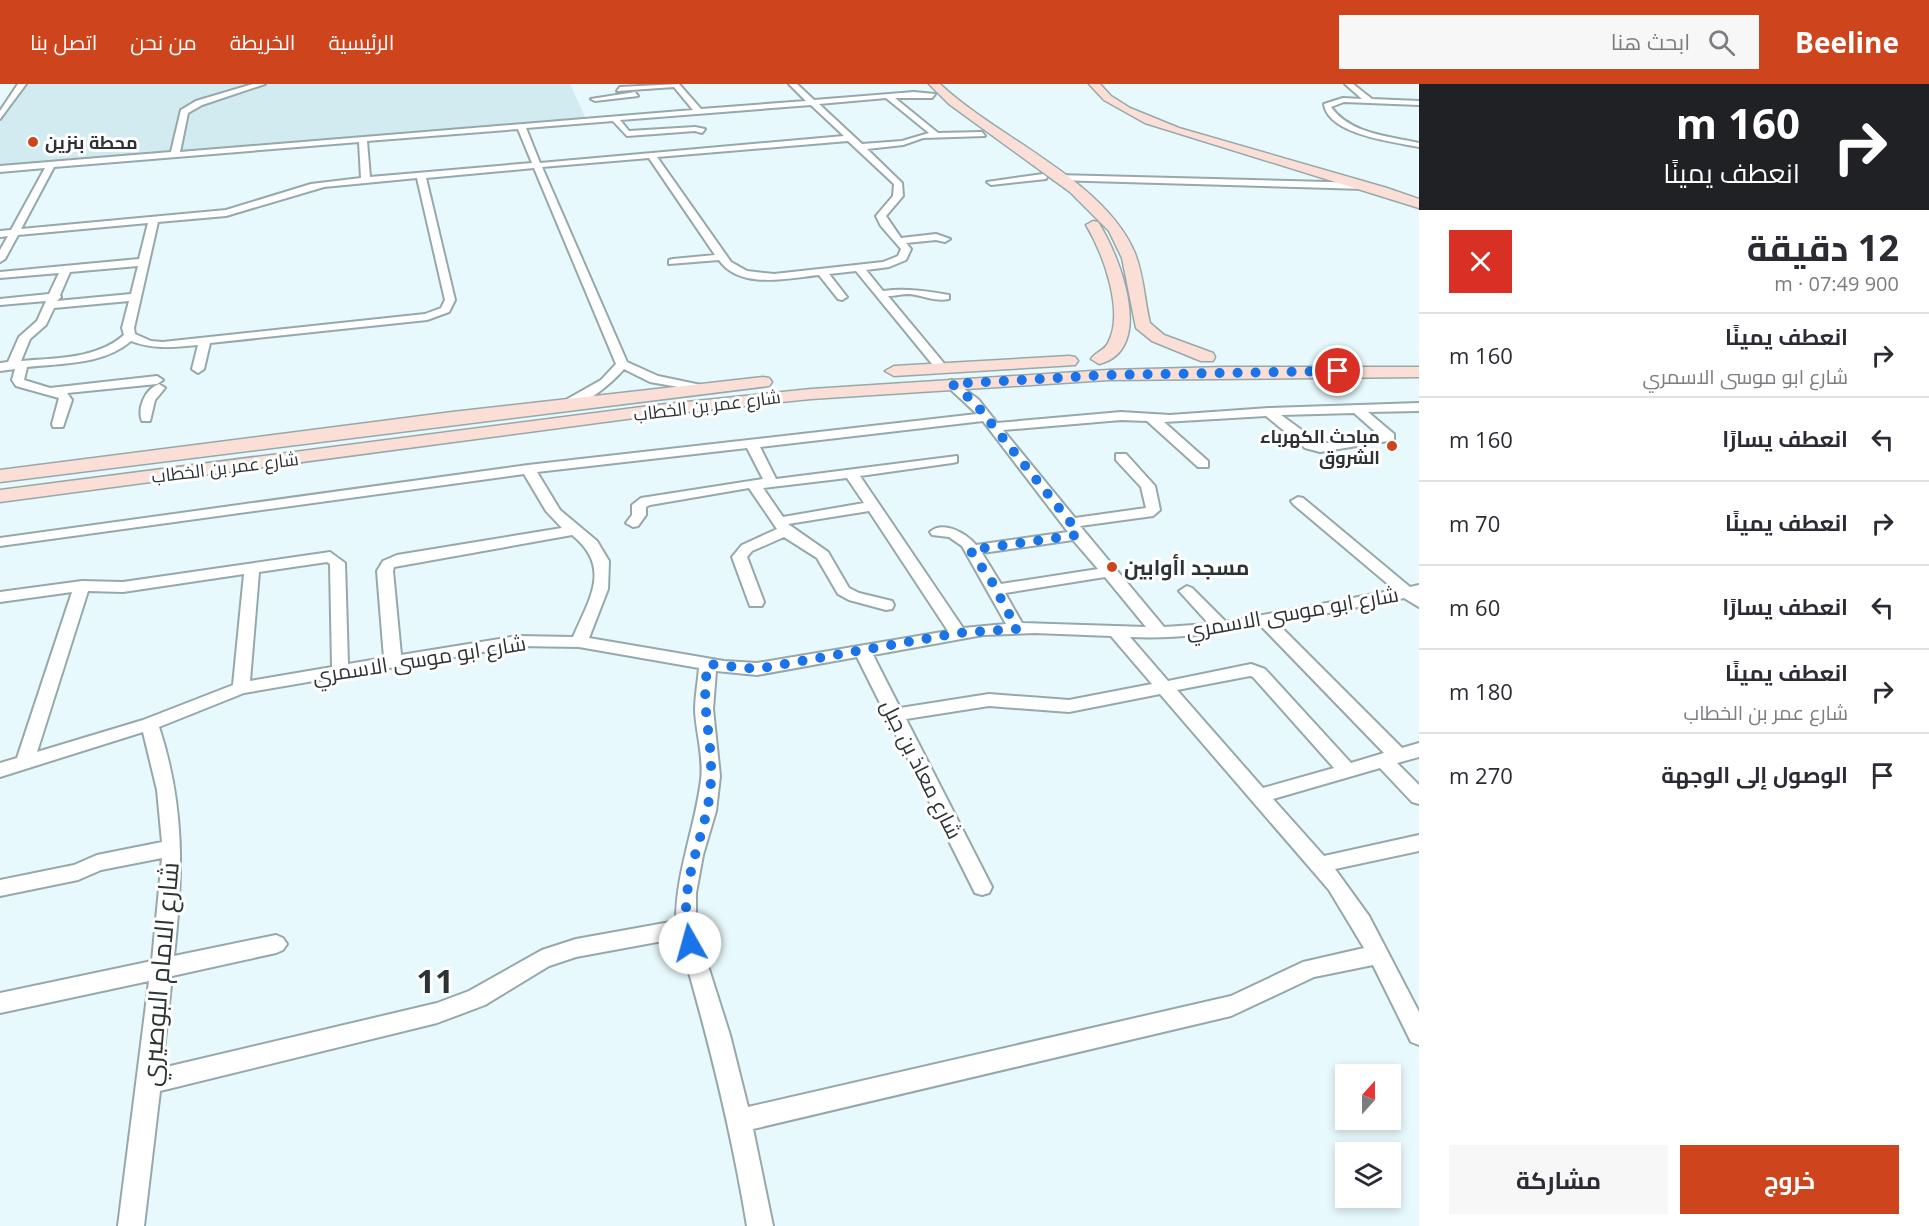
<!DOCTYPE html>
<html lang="ar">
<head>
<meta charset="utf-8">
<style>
	:root { --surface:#fff; --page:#f7f7f7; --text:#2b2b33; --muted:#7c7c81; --line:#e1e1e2; --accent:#cd441d }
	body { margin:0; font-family:"Open Sans",Cairo,sans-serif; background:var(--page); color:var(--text); direction:rtl; height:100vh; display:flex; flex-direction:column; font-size:22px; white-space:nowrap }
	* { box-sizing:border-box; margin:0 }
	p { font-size:20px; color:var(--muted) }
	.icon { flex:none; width:33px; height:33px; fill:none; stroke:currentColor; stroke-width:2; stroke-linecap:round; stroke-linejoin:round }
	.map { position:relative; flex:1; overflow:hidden; direction:ltr }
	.sheet { display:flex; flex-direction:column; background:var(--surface); width:510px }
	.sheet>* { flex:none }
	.banner { background:#202124; color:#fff; overflow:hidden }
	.needle { width:39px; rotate:21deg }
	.tools { position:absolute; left:1335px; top:980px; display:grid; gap:12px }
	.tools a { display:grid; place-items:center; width:66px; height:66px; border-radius:0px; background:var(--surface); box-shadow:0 3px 9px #0003; font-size:30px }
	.pin { position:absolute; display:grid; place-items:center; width:51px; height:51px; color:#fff; margin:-26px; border:3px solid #fff; border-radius:50%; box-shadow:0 2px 6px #0007 }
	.me { position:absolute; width:66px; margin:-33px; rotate:353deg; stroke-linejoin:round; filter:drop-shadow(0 0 4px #0008) }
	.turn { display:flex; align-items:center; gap:21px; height:126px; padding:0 30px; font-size:27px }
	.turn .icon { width:78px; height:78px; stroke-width:2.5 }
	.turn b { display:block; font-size:42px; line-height:51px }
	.round { display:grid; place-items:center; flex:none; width:63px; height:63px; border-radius:0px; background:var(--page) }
	.overview { display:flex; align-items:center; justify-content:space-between; height:102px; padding:0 30px }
	h1 { font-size:36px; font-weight:700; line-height:45px }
	.cta { display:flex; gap:12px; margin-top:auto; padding:12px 30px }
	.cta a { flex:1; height:69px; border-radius:0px; background:var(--accent); color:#fff; font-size:24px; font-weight:700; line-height:69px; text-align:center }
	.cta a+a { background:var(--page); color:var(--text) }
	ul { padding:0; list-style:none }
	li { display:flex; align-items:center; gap:18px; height:84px; padding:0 30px; border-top:2px solid var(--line) }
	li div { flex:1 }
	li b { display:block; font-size:22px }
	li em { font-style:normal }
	header { display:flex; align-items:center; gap:36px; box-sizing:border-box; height:84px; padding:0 30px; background:var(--accent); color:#fff }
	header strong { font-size:28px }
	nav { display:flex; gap:33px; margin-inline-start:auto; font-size:21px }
	.search { width:420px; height:54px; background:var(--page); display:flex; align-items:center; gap:15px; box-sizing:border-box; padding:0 21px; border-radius:0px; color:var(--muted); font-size:22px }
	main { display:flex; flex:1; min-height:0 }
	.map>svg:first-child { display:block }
	.built { fill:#d1ebf0 }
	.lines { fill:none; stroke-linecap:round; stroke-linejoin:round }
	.street-casing { stroke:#97a8aa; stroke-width:4 }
	.secondary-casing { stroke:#97a8aa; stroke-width:3 }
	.street { fill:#fff; fill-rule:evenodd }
	.secondary { fill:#fbdfd7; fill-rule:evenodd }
	.route { stroke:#1a73e8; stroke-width:10; stroke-dasharray:0 18 }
	.poi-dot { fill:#cd441d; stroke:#fff; stroke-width:2 }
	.labels { text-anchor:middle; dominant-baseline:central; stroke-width:6; stroke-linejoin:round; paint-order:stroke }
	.far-poi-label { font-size:18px; font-weight:bold; fill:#2c3334; stroke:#fff; text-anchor:start }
	.far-street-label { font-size:18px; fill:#2c3334; stroke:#fff }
	.poi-label { font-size:21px; font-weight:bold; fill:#2c3334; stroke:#fff; text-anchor:start }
	.street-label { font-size:21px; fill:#2c3334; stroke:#fff }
	.near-street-label { font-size:26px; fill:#2c3334; stroke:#fff }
	.near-district-label { font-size:33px; font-weight:bold; fill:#2c3334; stroke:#fff }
</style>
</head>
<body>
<header>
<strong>Beeline</strong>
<div class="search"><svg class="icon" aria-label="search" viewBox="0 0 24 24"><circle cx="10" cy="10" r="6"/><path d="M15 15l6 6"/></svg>ابحث هنا</div>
<nav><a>الرئيسية</a><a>الخريطة</a><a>من نحن</a><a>اتصل بنا</a></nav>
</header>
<main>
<section class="sheet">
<div class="banner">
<div class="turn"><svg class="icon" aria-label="right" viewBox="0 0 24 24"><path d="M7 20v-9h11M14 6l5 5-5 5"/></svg><div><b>160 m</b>انعطف يمينًا</div></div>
</div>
<div class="overview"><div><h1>12 دقيقة</h1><p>900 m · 07:49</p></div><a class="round" style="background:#d93025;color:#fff"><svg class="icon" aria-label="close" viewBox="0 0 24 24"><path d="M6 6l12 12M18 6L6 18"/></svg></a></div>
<ul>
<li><svg class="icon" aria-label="right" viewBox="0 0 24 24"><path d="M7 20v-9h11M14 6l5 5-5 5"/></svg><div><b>انعطف يمينًا</b><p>شارع ابو موسى الاسمري</p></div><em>160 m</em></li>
<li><svg class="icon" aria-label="left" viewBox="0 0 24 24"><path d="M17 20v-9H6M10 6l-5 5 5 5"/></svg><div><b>انعطف يسارًا</b></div><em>160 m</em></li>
<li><svg class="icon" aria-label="right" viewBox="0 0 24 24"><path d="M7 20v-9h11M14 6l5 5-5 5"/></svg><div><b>انعطف يمينًا</b></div><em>70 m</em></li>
<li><svg class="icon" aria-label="left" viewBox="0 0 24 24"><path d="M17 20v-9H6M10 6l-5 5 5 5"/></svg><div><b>انعطف يسارًا</b></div><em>60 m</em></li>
<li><svg class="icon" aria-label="right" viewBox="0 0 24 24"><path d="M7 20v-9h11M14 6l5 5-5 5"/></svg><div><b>انعطف يمينًا</b><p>شارع عمر بن الخطاب</p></div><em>180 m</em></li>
<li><svg class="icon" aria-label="arrive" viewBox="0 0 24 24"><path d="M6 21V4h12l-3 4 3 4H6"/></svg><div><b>الوصول إلى الوجهة</b></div><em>270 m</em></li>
</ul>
<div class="cta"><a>خروج</a><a>مشاركة</a></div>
</section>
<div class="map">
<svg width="1419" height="1142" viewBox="0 0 1419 1142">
	<rect width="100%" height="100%" fill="#e7f9fc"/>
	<!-- built -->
	<path class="built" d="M16,0h554l16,35 -586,47v-59z"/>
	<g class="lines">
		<defs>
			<path id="street" d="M18,0h8l-26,35v-8z
				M253,0h12l-63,21 -14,8 -8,39 513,-42 -19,-23 -57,4 3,-4 59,-3 22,25 105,-8 -17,-17h8l17,16 100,-8 21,2 -3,4h-37l43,35 44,-1 3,4 -62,2 -20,7 -36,4 35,34 1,13 -17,20 15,22 35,-4 14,5 -5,3 -9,-2 -30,3 5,6 -5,11 -17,7 -23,3 17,21c23,-3 44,0 66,4v4c-15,3 -26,-4 -40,-5 -7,0 -14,2 -21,2l59,71 -10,3 -81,-99 -27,3 18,23 -5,3 -4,-1 -19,-24c-30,3 -79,15 -100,-15l-50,4v-4l4,-1 42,-4 -66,-97 -107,9 85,195 31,14 43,9v6l-51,-9 -26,-13c-11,13 -43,41 -60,38v-6l37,-21 15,-16 -82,-196 -108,10 29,122 -6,12 -22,8 -217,23 -6,26 -6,4 -6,-4 6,-24c-24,2 -44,5 -67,-4 -28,24 -68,22 -104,26l-3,13 26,8 107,-12 6,4 -6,4 -90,9 5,7 -9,27h-10l-1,-3 7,-26 -43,-12 -4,-6 3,-11 -15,2v-8l8,-1 11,-25 18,-16 9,-20 -46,4v-6l49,-5 10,-21 -59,5v-6l139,-13 9,-36 -130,12 -13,24 -5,3v-12l8,-14 -8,1v-6l11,-1 34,-62 -45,4v-6l171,-14 10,-42 15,-9zM886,14l43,35 -27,8 -40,3 -43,-40zM811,21l33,31 -304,27 -14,-35 87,-7 14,15 68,-5 7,2 3,-4 -10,-2 -66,4 -9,-11zM518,45l14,34 -162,14 -3,-36zM848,57l46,43 -1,12 -17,20 5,10 20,23 -3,7 -15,6 -109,12 -27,-3 -16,-9 -74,-105zM359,58l2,36 -50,6 -85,26 -205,19 33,-62zM417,94l28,122 -4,8 -16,6 -262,28 -12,-1 -16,-7 -1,-6 24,-106 68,-6 98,-29zM138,182l-7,28 -74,7 4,-4 -1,-2 10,-23zM129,217l-7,27 2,7c-27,24 -68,23 -103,26l9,-22 16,-14 8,-17z
				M1345,0h8l19,15 47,2v4l-75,-3 -13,5c19,27 58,29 88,36v4c-24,-5 -91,-12 -95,-43l19,-6 19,1z
				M635,8l3,4 -43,5 -4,-2z
				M1043,90l4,3 -1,2 -55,6 -4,-3z
				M1057,91l308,8 4,3 -4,3 -311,-9v-4z
				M952,296l26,19 19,24 124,-11 49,3 99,-7 150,-5v8l-51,1 26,22v6l-74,12 -15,-4 -39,-32 -102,6 44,39v6h-10l-51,-46 -26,-1 -118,10 72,88 71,-10 -5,-21 -25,-27v-6h10l29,32 5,24 -7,6 -73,10 84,101 45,-3 -30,-33 8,-5 5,2 34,34 169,-32 -102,-86 -2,-3 7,-4 5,1 107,89 9,-2v22l-15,-9 -127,25 125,125 17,-5v14l-22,6 22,22v19l-7,-2 -32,-34 -107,31 51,57 95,-21v16l-84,18 34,47 50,96v33l-8,-3 -38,-77 -59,12 -83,39 -478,113 20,97h-26c-16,-98 -40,-193 -68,-288l-103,19 -27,9 -64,39 -48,18 -277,68 -16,135h-26l31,-245 -149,32v-20l152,-32 10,-103 -61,12 -23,10 -78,16v-16l74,-15 23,-10 65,-13 -5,-52 -14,-58 -143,45v-14l17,-5 55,-166 -72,10v-10l82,-11 41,1 207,-30 15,11 3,101 36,-6 -7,-87 6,-10 14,-6 165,-27 -16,-17 -22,-37 -524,72v-8l528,-73 449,-51 -29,-27v-6zM1354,329l25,22 -58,9 -40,-29zM983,337l85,111 -92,13c-10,-12 -33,-25 -46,-13l2,3 17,2 13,9 44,78 -43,4 -103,-152 92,-13 5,-1v-6l-181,23 -16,-32zM747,364l16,31 -122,19 -9,7v10l-6,8 7,4 5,-1 8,-11v-8l4,-2 99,-17 28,41 -35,16 -10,12 18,49h12l2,-4 -17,-45 5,-6 32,-14 33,21 21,36 11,6 37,10 6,-1 2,-4 -2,-4 -33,-8 -10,-5 -21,-36 -40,-28 81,-13 79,120 -191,32 -33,-2 -135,-23 19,-49 1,-28 -12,-20 -37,-31 -23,-38zM847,394l17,25 -81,14 -20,-29zM572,451c40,32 18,63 1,102l-55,-1 -117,19 -8,-84 1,-4zM1073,456l25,29 -97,15 -19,-31zM327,478l3,2 2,103 -82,14 9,-109zM244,490l-11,111 -90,35 -106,32 51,-161 35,1zM1105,493l41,50 -124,-4 -17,-30zM1261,542l123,127 -33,10 -86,-94 -14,-5 -83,17 -38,-44c44,2 87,-3 131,-11zM1035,549l76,3 41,48 -83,16 -80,-6 -89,14 -27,-53 110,-20zM518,562l61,1 120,21c-1,14 -4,28 -4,42 1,23 9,47 6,70 -6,48 -25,92 -25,141l-100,18 -34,11 -73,41 -32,12 -275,65 10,-92 104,-23 7,-3 4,-6 -4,-6 -7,-3 -102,21c9,-81 11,-150 -15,-229l85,-34zM857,573l118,236 7,2 7,-2 3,-6 -86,-168 83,-13 80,6 91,-18 169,196 35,58 -61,14 -72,34 -483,111 -18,-72 -34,-107v-35l7,-38 13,-44 4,-35 -7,-67 3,-38 41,4zM1250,592l3,1 81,91 -71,20 -86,-98z
				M159,300l6,4 -10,12 -5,21h-8c-5,-13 3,-32 17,-37z"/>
			<path id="secondary" d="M929,0h11c56,53 162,95 194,167 10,23 10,48 16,72l14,12 49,18 2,4 -2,4h-12l-49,-20 -16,-13 -14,-70 -13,-27 -39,-39 -121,-88z
				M1089,0h11l11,12 19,12 49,20 208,60 32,11v9l-274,-85 -41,-23z
				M1093,137l5,1c21,32 59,128 1,142l-8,-5c4,-7 13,-8 17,-16 17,-31 -5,-90 -22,-118z
				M1069,272l6,1 3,4 -3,4 -181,11 -9,-5 9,-5z
				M1225,283h194v10l-311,3 -297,19 -154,16 -657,87v-12l657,-85 154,-16 297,-19z
				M763,293l6,1 3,4 -3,4 -769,96v-12l452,-58z"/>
		</defs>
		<!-- street casing -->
		<use href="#street" class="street-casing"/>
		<!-- secondary casing -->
		<use href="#secondary" class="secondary-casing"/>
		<!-- street -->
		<use href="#street" class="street"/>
		<!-- secondary -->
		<use href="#secondary" class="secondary"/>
	</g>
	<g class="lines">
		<!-- route -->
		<path class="route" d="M690,859c-16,-63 21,-110 21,-168 1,-41 -11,-68 -3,-111l49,5 201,-36 59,-4 -25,-47 -22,-32 107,-15 -6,-12 -97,-121 -22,-18 156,-9 230,-4"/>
	</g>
	<!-- markers -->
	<g class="poi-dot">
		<circle cx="33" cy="58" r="6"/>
		<circle cx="1392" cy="362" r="6"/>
		<circle cx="1112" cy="483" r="6"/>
	</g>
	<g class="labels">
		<!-- far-poi labels -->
		<g class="far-poi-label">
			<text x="45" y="58">محطة بنزين</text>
			<text x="1380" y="352" text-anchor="end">مباحث الكهرباء<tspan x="1380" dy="21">الشروق</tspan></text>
		</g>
		<!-- far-street labels -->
		<g class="far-street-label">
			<text transform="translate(707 321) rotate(-7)">شارع عمر بن الخطاب</text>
			<text transform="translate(225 383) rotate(-7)">شارع عمر بن الخطاب</text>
		</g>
		<!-- poi labels -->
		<g class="poi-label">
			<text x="1124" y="483">مسجد اأوابين</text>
		</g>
		<!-- street labels -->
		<g class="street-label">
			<text transform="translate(1292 528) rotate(-10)">شارع ابو موسى الاسمري</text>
			<text transform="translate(419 575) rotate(-9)">شارع ابو موسى الاسمري</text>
			<text transform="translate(922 685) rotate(63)">شارع معاذ بن جبل</text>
		</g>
		<!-- near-street labels -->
		<g class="near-street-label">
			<text transform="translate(159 890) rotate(-85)">شارع الامام البوصيري</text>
		</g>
		<!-- near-district labels -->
		<g class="near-district-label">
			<text x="435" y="896">11</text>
		</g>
	</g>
</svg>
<div class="tools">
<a><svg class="needle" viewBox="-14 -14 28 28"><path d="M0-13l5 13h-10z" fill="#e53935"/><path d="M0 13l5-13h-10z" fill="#7c7c81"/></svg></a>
<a><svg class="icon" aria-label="layers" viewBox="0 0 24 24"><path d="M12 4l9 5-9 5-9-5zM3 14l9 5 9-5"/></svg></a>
</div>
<div class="pin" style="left:1338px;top:287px;background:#d93025"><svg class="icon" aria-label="arrive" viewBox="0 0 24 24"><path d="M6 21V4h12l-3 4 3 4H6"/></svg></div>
<svg class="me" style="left:690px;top:859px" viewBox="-20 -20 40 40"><circle r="19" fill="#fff"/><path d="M0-13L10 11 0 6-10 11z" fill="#1a73e8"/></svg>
</div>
</main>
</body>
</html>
